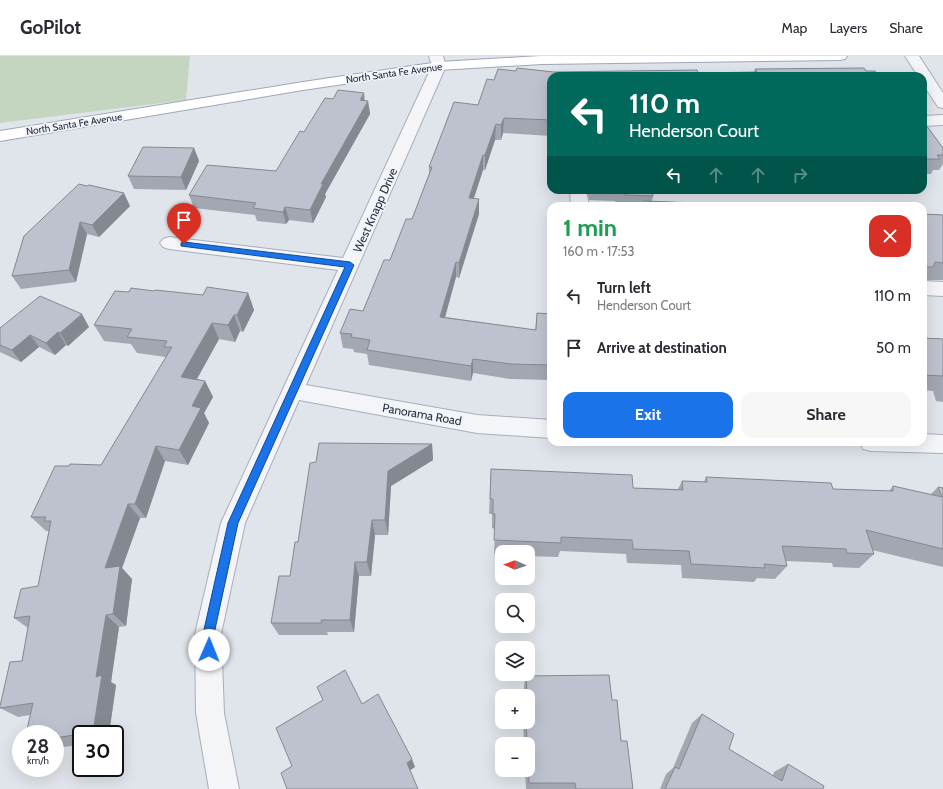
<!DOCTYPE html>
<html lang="en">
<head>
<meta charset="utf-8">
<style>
	:root { --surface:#fff; --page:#f7f7f7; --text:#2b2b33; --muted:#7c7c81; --line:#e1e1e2; --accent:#1a73e8 }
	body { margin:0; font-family:Cabin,sans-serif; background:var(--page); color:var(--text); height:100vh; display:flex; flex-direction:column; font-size:15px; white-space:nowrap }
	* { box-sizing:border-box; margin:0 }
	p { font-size:13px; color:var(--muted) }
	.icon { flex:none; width:22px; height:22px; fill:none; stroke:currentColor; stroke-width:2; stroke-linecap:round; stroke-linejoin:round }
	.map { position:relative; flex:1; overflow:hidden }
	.details { position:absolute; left:547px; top:146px; width:380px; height:244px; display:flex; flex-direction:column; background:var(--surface); border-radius:12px; box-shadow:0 4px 16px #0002 }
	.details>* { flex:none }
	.guide { position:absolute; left:547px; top:16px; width:380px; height:122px; border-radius:12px; box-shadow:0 4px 16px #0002; background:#00695c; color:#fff; overflow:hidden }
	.needle { width:26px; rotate:272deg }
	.buttons { position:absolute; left:495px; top:489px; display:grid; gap:8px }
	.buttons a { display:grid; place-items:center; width:40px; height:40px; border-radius:8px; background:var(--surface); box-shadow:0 4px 16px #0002; font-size:20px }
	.speed { position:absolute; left:12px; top:669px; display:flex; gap:8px; font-size:20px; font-weight:700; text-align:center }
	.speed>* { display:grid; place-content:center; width:52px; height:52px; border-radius:50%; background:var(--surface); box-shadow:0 4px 16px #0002; line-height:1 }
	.speed small { font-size:10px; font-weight:400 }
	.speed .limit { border:2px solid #111; border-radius:6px; background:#fff; color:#111 }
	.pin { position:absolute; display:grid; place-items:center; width:34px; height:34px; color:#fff; margin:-41px -17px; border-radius:50% 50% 50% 0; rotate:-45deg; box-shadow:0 0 4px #0007 }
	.pin .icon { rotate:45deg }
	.me { position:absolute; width:44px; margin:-22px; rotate:1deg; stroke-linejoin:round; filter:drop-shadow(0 0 3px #0008) }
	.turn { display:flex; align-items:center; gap:14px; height:84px; padding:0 16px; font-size:18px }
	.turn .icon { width:52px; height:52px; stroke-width:2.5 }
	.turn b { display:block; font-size:28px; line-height:34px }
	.lanes { display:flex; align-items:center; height:38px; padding:0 16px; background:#0003; justify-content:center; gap:20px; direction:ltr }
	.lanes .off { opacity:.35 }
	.round { display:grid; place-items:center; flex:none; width:42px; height:42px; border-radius:12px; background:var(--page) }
	.headline { display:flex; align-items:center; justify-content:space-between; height:68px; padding:0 16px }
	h1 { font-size:24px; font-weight:700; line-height:30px; color:#1e9e55 }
	.cta { display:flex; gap:8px; margin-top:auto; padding:8px 16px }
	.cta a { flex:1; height:46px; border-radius:12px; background:var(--accent); color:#fff; font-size:16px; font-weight:700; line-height:46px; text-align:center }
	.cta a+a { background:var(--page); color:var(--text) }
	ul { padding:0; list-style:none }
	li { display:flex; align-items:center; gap:12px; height:52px; padding:0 16px }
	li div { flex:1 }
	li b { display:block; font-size:15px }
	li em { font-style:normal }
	header { display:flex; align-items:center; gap:24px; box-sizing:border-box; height:56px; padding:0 20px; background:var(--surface); border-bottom:1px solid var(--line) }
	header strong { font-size:19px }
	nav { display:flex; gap:22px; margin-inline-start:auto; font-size:14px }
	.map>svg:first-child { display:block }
	.green { fill:#c4d6c0 }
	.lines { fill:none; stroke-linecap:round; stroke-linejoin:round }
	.minor-casing { stroke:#a8aeb9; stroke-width:2 }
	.major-casing { stroke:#9ea7b8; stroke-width:2 }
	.minor { fill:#f4f5f8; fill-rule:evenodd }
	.major { fill:#fff; fill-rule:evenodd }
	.wall { fill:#a3a7b1 }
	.shaded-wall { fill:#848890 }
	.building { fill:#bdc2ce; stroke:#848890 }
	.route { fill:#1a73e8; stroke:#114b97 }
	.labels { text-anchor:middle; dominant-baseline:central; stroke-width:3.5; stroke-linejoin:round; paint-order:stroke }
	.far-street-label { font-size:10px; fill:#272f44; stroke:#f0f3f8 }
	.street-label { font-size:12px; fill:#272f44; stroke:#f0f3f8 }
</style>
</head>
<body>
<header>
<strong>GoPilot</strong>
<nav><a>Map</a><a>Layers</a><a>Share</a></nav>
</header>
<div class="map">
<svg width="943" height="733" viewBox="0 0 943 733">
	<rect width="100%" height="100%" fill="#e0e4eb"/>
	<!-- green -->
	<path class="green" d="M0,0h190l-4,44 -186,23z"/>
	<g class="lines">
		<defs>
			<path id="minor" d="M429,0h14l3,10 -140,319 171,30 74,5v18l-74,-5 -178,-33 -54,123 -24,111 3,79 15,76h-30l-13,-76 -1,-79 26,-111 117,-253 -169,-21 -6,-2 -3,-4 3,-4 6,-2 174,21 89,-192z
				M905,0h14l24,37v15l-5,-1 -15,-23v-8h-5z
				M943,59v10l-20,1v-10z
				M570,134h16l3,16h-18z
				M923,225l20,1v14l-20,-1z
				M923,378l20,1v18l-72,-2 -8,-2 -3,-7h63z"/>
			<path id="major" d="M540,0h307l-2,3 -5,1 -298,4 -103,6 -136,20 -303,51v-10l303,-49 136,-20z"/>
		</defs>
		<!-- minor casing -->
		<use href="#minor" class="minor-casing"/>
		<!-- major casing -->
		<use href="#major" class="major-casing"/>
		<!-- minor -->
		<use href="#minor" class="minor"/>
		<!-- major -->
		<use href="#major" class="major"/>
	</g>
	<!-- wall -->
	<path class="wall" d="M755,13l111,2 -315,5v60l-48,-3 -2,7h-6l-10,30h-2l-9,28 5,16 -20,64 -3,-1 -11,40 90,13 2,-17 14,1v66l-41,-1 -37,-6 -2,8 -102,-16 -2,-11 -13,-2 -1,-3 -10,-1 -3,-15 23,-22 49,-92 17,-45v-7l49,-62 16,-25 22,-9 38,1 144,1 56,-1z
		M333,43l35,2 2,13 -45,80 1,3 -13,26 -24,-3 -3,4 -29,-3 -2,-6 -61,-7 -5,-13 87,-24 28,-39z
		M923,65l20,27v16l-4,6h-6l-2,4h-8z
		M194,92l5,13 -13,29 -52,-1 -6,-13z
		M587,134h65l1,6 -1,5 125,5h-155l-1,-1h-5l-1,-4 -26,-1z
		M130,150l-31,31 -12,-3 -11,48 -55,7 -9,-13 12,-40z
		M923,158l20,1v65h-18l-2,2z
		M154,235l49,4 45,-2 6,17 -11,22 -3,-1 -5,11 -16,-3 -22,40 8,2 8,16 -9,16 5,10 -21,42 -23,-4 -19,57h-6l-18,50 10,11 -6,47 -7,1 -8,55 5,3 -7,49h-28v11l-18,2 -5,-2h-3v-11l-25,-19 -12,2 -18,-9 22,-47 6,-33 -14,-10 24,-32 11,-55h-3l-15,-14 38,-51 32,-1 65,-108 -29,-4 -6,-9 -27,-3 -10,-16 35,-33z
		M89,271l-21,19 -2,-1 -11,10 -16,-8 -18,15 -21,-10v-24z
		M923,282l20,1v63l-7,-1 -3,-10 -10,-1z
		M432,388l1,16 -42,26 -3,49h-13l-4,41h-12l-5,56h-27l1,3h-49l-8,-12 19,-47 26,-114z
		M491,413l142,19 45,1 4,-8 22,1 2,-5 127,12 56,2 4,-5 37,9 8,-8 5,1v79l-71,-17 2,4 -15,14 -26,-1 -1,-4 -46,-2 1,5 -12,13 -18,-1 -3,4 -72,-4 -1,-13 -54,-2 -1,-9 -66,-3 -2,6 -30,-1v-4h-26v3l-8,-1 1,-25 -3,-1v-14h-3z
		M526,620l86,24 21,89h-107l-1,-19h3v-26h-4l-1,-22h5v-26h-4v-10z
		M702,658l27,35 44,27 1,-4 14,-8 35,25h-163l6,-15 7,-6 19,-45z"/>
	<!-- shaded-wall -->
	<path class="shaded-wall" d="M364,37l1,12 3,-4 2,13 -45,80 1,3 -13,26 -3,-13 11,-26z
		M504,62l-1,15 -2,7v-15z
		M496,68l-1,16 -10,30v-15z
		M194,92l5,13 -13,29 -5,-13z
		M483,99v15l-14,43v-15z
		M124,137l6,13 -31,31 -7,-12z
		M479,143v15l-20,64v-15z
		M285,151l4,13 -3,4 -3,-12z
		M80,166l7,12 -11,48 -7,-12z
		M456,206v15l-15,55 -1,-15z
		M248,237l6,17 -11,22 -6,-17z
		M82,258l7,13 -21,19 -8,-13z
		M234,259l6,16 -5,11 -7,-17z
		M212,267l7,16 -30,54 -8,-16z
		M58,276l8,13 -11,10 -9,-12z
		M30,279l9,12 -18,15 -9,-12z
		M473,303v14l-2,8v-15z
		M205,325l8,16 -9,16 5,10 -21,42 -9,-15 13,-44z
		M432,388l1,16 -42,26 -3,49 -3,-15 3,-49z
		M156,390l9,15 -19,57 -11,-14z
		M128,448l12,14 -18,50 10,11 -6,47 -13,-12 -8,-46z
		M372,464l3,15 -4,41 -4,-14z
		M355,506l4,14 -5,56 -4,-12z
		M106,559l13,12 -8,55 5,3 -7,49h-13l-3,-2 3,-55z
		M412,703l3,8 -6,4 -2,-8z"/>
	<!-- building -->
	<path class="building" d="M517,12l37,4 143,-2 1,3 59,-1 -2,-3 109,-1 2,3h9l4,5h-328v44l-47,-2 -3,7 -5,-1 -11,31h-2l-14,43 10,1 -20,64 -3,-1 -16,55 96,13 1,-17 14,1v51l-40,-1 -38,-5 -2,7 -104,-16 3,-10 -19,-3 1,-3 -12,-1 10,-24 13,2 21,-51h6l16,-41h6l20,-52h-3l25,-65 24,3 9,-26 7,1 4,-11 18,2z
		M338,34l26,3 -4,7 8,1 -47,83h2l-13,26 -25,-3 -2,5 -30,-4 3,-5 -67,-8 18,-30 69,6 24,-40 4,1 21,-34 8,1z
		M923,65l20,27v7h-6l3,4h-17z
		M143,91l51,1 -13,29 -53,-1z
		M79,128l8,2 2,-1 35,8 -32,32 -12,-3 -11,48 -57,6 12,-40z
		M625,134h27l1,6 -28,-1z
		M644,145l133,5h-132z
		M923,158l20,1v48l-8,-1 -2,5h-10z
		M207,231l41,6 -11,22h-3l-6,10 -16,-2 -31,54 24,4 -13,25 9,2 -22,42 -23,-4 -21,58h-7l-23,64 15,-2 -7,48 -7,1 -10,62 6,-2 -9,57 -38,6v-4h-29l7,-31 -33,5v-2l10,-44 12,-1 8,-45 -16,2 7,-29 17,-3 13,-65h-7l2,-4h-15l24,-51h14l1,-2 31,1 71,-118h-8l3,-6 -40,-4 5,-8 -38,-4 21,-34 14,1 2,-4 23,3 1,-1 48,5z
		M40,240l42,18 -22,19 -2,-1 -12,11 -16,-8 -18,15 -12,-5v-17z
		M923,282l20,1v37l-20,-1z
		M319,387l113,1 -44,27 -3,49h-13l-5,42h-12l-5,58h-29l1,3h-51l8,-47h11l5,-34h3l12,-79 6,-1z
		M491,413l141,6 1,13 50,2 -1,-9 25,1 -1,-5 125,6 2,6 60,2v-5l49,11 -4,-10 5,1v61l-77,-19 8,24 -27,-1 -1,-4 -64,-3 5,20 -23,-2 1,4 -74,-4 -2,-13 -56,-2 -1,-9 -71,-3v6l-67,-3 1,-26h-2v-15h-3z
		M345,614l17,34 16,-10 34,65 -5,4 11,26h-131l-6,-16 11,-7 -16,-38 47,-28 -6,-13z
		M609,619l3,25h5l4,41h6l6,48h-57l-1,-6h-46l-1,-39h-1l-1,-22h2v-26h-1l-1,-20z
		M702,658l32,20 -5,15 53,32 6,-17 36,22 -1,3h-158l10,-22 4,2z"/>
	<!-- route -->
	<path class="route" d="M184,186l166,20 4,3 -116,258 -24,111v16l-1,4 -4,2 -4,-2 -2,-4v-16l25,-111 117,-256 -164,-21v-3z"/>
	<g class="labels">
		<!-- far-street labels -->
		<g class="far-street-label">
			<text transform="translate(394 17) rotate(-8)">North Santa Fe Avenue</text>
			<text transform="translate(74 68) rotate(-9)">North Santa Fe Avenue</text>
		</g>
		<!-- street labels -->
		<g class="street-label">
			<text transform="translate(375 154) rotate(-66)">West Knapp Drive</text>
			<text transform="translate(422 358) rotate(10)">Panorama Road</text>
		</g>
	</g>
</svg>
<div class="buttons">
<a><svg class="needle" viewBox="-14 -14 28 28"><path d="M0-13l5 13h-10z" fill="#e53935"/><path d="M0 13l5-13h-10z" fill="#7c7c81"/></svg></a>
<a><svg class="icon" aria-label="search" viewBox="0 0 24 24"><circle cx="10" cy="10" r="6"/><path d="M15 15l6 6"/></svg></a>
<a><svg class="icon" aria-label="layers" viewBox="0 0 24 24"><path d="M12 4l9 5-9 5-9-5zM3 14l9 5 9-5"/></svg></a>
<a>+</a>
<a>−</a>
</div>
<div class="speed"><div>28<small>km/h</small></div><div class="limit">30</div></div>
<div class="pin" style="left:184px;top:188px;background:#d93025"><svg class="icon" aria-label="arrive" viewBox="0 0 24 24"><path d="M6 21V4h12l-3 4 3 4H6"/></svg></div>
<svg class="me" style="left:209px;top:594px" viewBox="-20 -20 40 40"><circle r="19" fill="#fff"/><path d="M0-13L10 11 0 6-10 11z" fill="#1a73e8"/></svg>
<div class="guide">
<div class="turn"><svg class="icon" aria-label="left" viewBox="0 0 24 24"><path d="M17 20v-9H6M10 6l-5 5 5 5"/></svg><div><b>110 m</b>Henderson Court</div></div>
<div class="lanes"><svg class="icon" aria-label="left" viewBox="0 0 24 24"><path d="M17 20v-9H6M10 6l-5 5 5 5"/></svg><svg class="icon off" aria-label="ahead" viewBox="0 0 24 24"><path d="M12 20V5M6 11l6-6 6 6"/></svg><svg class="icon off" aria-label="ahead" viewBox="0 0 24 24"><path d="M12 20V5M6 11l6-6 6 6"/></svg><svg class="icon off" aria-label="right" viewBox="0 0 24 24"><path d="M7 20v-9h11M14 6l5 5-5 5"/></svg></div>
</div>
<section class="details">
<div class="headline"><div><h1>1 min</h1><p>160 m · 17:53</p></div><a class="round" style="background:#d93025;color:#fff"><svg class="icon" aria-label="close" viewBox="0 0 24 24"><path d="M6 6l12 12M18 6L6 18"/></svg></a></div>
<ul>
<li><svg class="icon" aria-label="left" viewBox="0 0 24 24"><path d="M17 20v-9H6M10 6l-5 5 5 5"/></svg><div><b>Turn left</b><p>Henderson Court</p></div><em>110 m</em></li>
<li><svg class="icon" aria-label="arrive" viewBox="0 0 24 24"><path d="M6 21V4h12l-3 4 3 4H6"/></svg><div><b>Arrive at destination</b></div><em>50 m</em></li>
</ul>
<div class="cta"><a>Exit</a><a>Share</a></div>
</section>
</div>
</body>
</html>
